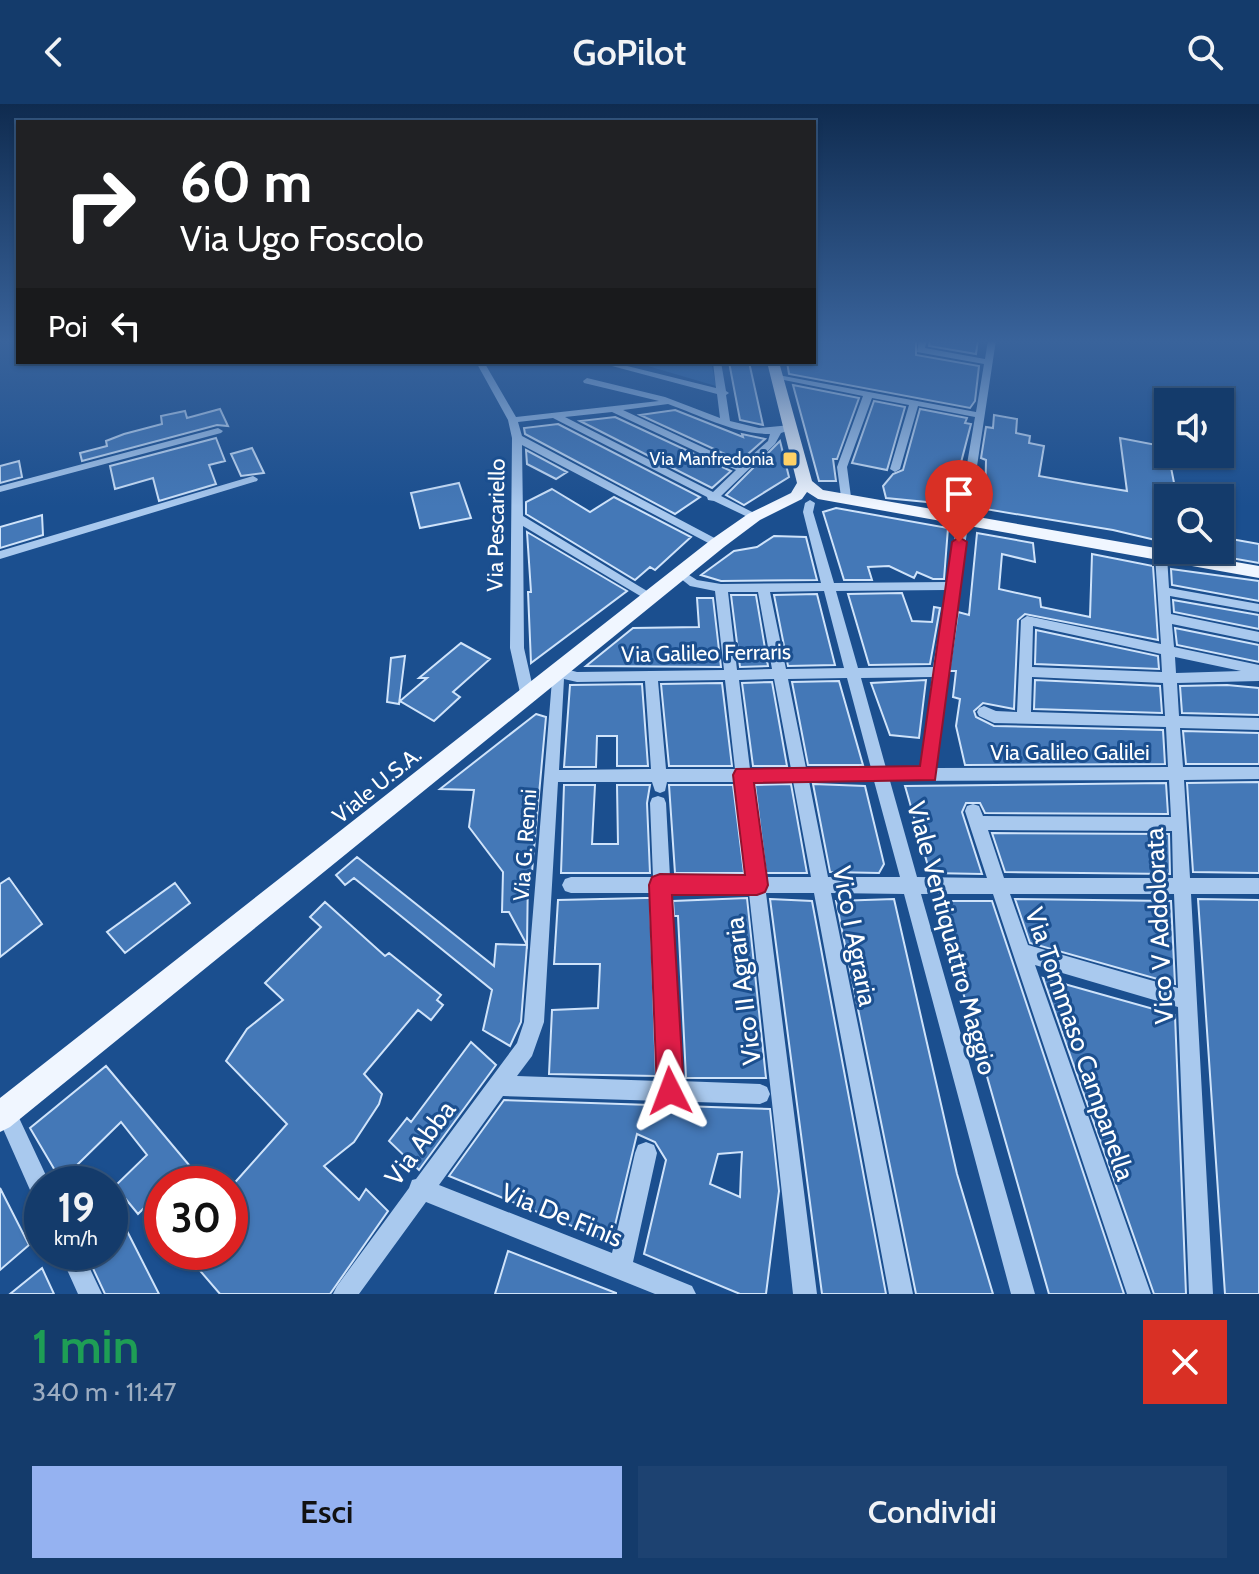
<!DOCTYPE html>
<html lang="it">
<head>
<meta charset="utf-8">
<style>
	:root { --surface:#143b6b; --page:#1d4271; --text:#f1f3f6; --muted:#9dadc1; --line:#33557e; --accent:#95b2f1 }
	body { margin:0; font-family:Cabin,sans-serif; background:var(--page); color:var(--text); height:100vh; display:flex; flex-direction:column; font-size:30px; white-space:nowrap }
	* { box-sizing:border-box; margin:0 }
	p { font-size:26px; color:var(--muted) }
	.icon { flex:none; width:44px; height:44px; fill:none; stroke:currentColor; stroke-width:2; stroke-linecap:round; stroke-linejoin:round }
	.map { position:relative; height:1190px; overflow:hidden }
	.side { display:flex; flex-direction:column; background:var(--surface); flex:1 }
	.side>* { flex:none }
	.hud { position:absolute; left:16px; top:16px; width:800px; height:244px; border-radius:0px; box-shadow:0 2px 6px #0004,0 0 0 2px var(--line); background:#202124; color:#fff; overflow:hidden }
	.fabs { position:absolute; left:1154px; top:284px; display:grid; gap:16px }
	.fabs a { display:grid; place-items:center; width:80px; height:80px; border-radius:0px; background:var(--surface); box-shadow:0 2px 6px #0004,0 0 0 2px var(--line); font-size:40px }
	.speed { position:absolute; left:24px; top:1062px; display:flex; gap:16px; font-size:40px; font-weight:700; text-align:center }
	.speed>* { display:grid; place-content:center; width:104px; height:104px; border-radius:50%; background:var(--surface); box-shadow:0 2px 6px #0004,0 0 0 2px var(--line); line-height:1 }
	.speed small { font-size:20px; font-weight:400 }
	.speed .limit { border:12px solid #d22; background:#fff; color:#111 }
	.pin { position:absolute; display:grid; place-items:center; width:68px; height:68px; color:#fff; margin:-82px -34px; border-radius:50% 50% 50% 0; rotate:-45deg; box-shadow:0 0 8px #0007 }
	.pin .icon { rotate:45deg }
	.me { position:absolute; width:88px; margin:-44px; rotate:357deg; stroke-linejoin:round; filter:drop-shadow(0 0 6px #0008) }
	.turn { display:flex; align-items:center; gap:28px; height:168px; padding:0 32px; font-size:36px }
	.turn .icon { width:104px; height:104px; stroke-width:2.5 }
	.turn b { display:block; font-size:56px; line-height:68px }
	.then { display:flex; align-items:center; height:76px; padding:0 32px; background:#0003; gap:16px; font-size:30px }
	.round { display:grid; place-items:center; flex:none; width:84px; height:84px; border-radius:0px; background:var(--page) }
	.headline { display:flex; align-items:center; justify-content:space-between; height:136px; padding:0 32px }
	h1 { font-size:48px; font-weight:600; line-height:60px; color:#1e9e55 }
	.action { display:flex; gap:16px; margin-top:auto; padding:16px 32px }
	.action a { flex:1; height:92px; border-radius:0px; background:var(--accent); color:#111; font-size:32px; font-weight:600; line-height:92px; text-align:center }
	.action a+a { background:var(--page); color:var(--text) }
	header { display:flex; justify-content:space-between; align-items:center; height:104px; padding:0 32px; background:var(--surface); font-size:36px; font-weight:600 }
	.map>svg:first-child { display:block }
	.green { fill:#2e69ad }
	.building { fill:#4478b7; stroke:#cfe3fa; stroke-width:2; fill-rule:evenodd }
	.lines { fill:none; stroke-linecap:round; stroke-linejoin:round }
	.minor { fill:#a9c9ee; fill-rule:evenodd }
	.major { fill:#f0f6ff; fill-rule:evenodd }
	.route { fill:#e11d48; stroke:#92132f; stroke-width:2 }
	.poi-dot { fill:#ffd166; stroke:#1b4f8f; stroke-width:3 }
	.labels { text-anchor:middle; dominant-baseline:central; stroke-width:6; stroke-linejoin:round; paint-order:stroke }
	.far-poi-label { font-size:18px; fill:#fff; stroke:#1b4f8f; text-anchor:end }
	.street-label { font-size:22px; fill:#fff; stroke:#1b4f8f }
	.near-street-label { font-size:26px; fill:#fff; stroke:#1b4f8f }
</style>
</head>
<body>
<header><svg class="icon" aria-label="back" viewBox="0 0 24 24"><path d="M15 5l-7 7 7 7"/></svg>GoPilot<svg class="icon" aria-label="search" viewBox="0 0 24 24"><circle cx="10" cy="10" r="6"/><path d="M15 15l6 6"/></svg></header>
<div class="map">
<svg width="1259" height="1190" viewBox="0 0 1259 1190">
	<rect width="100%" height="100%" fill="#1b4f8f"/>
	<!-- green -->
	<path class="green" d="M711,258l5,24 -75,-22z"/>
	<!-- building -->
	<path class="building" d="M814,236h102v15l63,11 -4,35 -5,7 -181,-34 -2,-12h27z
		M930,236h48l-2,14 -47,-8z
		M729,258h20l14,63 -23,-5z
		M793,281l66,13 -22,61h-4l3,22h-17z
		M874,297l31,6 -18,63 -35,-7z
		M220,305l8,17 -11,-1 -135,36 -2,-8 27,-7 -1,-5 18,-7 38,-10 -1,-8 24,-5 2,7z
		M920,305l47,9 -2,5 6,1 -14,54v27l-71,-7 -3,-12 10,-12 10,-4z
		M675,306l68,27 -1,-3 23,5 -25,22 -100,-46z
		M994,311l23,4 -1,14 14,3 -1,7 15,3 -5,30 45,8 43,7 -7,-53 47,9 10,51h-9v45l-55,-13 -128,-21 1,-49 -5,-2 5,-31 7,1z
		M615,313l116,54 -19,17 -132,-67z
		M558,320l142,73 -25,17 -150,-80 -1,-6z
		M216,334l9,23 -16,4 7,19 -57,17 -6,-23 -38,11 -5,-23z
		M780,337l9,36 -45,28 -18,-10z
		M252,344l12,25 -23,3 -10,-22z
		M526,346l41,22 -11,7 -29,-15z
		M19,357l3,16 -22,6v-17z
		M459,379l12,35 -51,10 -9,-35z
		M552,385l38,23 24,-15 77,40 -36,33 -5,-3 -15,13 -109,-66v-12z
		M836,404l112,20 -4,51h-11l-16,-7 -3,6 -25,-12 -21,1 4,13h-28l-21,-68z
		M42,411l1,20 -43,13v-21z
		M527,428l100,59 -96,72 -3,-71h3z
		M977,429l56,10 2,19 -33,-8 -3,35 41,9 1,9 49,10 2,-63 61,12 5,74 -133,-26 -7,6 -4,89 -31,-6 -9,8 2,6 18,9 169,4 2,34 -200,1 -9,-39 4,-27 -7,-2 3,-26h-7l9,-59 11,3z
		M774,432l32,1 11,43 -96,1 -20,-6 33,-24 23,-4z
		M1220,433l39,7v19l-62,-11 23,-2z
		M1171,465l88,12v20l-87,-16z
		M902,489l10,28 20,1 2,-15 6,1 -10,56 -61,1 -21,-71z
		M817,490l18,71 -47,1 -14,-71z
		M731,491h25l12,71 -28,1z
		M697,494h16l8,69 -135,-1 47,-38 66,-1z
		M1173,496l86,15v14l-85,-17z
		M1175,524l84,17v17l-82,-17z
		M1036,526l122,26 1,13 -124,-5z
		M461,539l29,16 -37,33 7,5 -26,24 -34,-20 27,-23h-8z
		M405,552l-6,48 -12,-2 4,-44z
		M926,576l-7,58 -29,-3 -19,-52z
		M1035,576l125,6 2,27 -128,-4z
		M839,577l24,84h-55l-16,-83z
		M772,578l15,84h-34l-11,-83z
		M722,579l10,83h-63l-8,-82z
		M642,580l6,82h-31v-30h-20l-1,31h-32l6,-82z
		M1227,581l32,3v27l-77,-2 -2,-27z
		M536,610l10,3 -14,155 -4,1 -1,72 -18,-33h-7l1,-40 -34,-45 5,-37 -34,-1z
		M1183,627l76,2v31h-73z
		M1259,678v91l-66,-1 -6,-89z
		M1166,679l2,31 -183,-1 -5,-10h-14l-4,9 20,62 -52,-1 -25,-87z
		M791,680l16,89h-41l-11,-88z
		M813,680l52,2 19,78 -5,9 -49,-1z
		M564,681h31l-3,59h26l-1,-59h33l-3,18 3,70h-89z
		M669,681h64l11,88h-69z
		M992,729l177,1 1,40 -165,-2z
		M357,753l137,109 2,-22 31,1 -6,77 -11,24 -27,-16 9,-40 -138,-112 -9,7 -9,-10z
		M9,774l33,46 -42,33v-73z
		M175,779l15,20 -65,50 -18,-21z
		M645,794h5l6,178 -107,-2 3,-64 46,-2 2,-44h-46l4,-64z
		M747,794l19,180h-80l-8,-162h-4l-1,-15z
		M770,795l42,2 74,393h-64z
		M894,795l63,275 36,120h-77l-80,-393z
		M1015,795l156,2 4,83 -145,-41z
		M1198,795l61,1v394h-34z
		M937,797h55l132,393h-75z
		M325,798l60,54 4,-3 52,42 -4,5 6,5 -12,15 -13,-10 -54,64 18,20 -3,10 -25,38 -30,24 35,34 7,-11 22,22 -58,83h-110l-36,-42h46v-64l57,-64 -61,-63 21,-32 36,-29 -18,-17 56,-56 -11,-10z
		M1043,874l132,37 11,279h-32z
		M471,938l25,23 -77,105 -30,-29 18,-23 4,4z
		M106,962l99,118h-43v43l-17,-20 -7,7 -23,-28 32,-31 -26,-33 -44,43 9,19h-23l-33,-56z
		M504,996l266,9 9,82 -13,103h-26l-96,-40 22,-94 -11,-18 -18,-8 -26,108 -162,-66zM742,1048l-1,18 -1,27 -30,-13 8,-30z
		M0,1084l29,57 -29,25z
		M125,1123l34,67h-54l-15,-32 10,-10h10v-10z
		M508,1147l108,42v1h-121z
		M42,1164l12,26h-44z"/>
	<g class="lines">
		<!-- minor -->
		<path class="minor" d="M919,236h8l-2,8 60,11 3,-19h8l-50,332 -10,96 232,-1 -2,-40 -172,-4 -15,-7 -2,-4 2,-4 5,-2 12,5 21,1 4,-92 6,-4 134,28 -6,-88 6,-4 6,4 2,32 90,16v8l-89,-16 1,18 88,18v10l-87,-18 2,23 85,18v16l-82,2 2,33 80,2v12l-79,-2 3,39h76v12l-75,1 6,98h69v16h-68l22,400h-24l-11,-287 -143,-42 116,329h-24l-134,-400h-72l114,400h-24l-107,-400 -73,-1 82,401h-24l-75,-401h-48l51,401h-24l-44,-401h-79l10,188 80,3 7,3 3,7 -3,7 -7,3 -257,-8 -64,89 173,68 23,-100 3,-8 8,-3 8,3 3,8 -24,109 59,24 4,8h-41l-229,-92 -67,92h-26l4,-8 72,-98 3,-8 4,-1 101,-136 7,-21 29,-354 5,-1 19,5 147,-2 -9,-79 -25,-5 -15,-12 6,-4 16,10 24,4 100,-1 -18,-71 2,-9 5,-3 5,3 -2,9 21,71 113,-1 28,-165 -57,-11 -18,63 -5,3 -5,-3 19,-64 -37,-7 -25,69 4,30 -5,3 -5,-3 -4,-30 26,-71 -89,-18 4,-3 198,37 8,-48 -67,-12zM946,486l-13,77 -75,1 -22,-77zM824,487l20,77 -58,1 -16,-77zM728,488h30l14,77 -35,1zM1033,522l128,28 1,18 -130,-5zM1175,553l66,14 -65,2zM932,573l-11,91h-35l-25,-90zM1032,573l131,6 2,33 -134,-4zM847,574l24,90h-65l-18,-89zM564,575l13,3 68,-1 6,88 -92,1zM774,575l17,90h-41l-11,-89zM725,576l10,89h-69l-8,-88zM1169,676l2,37 -188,-1 -4,-10 -6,-2 -6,2 -2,5 22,67 -70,-1 -27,-96zM793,677l18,96h-47l-12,-95zM809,677h65l26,96h-72zM558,678h94l3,9 5,2 5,-2 2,-9h69l11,95h-77l-4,-74 -2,-5 -6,-2 -6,2 -2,5 3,74h-82l-6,2 -3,6 3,6 6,2h82l6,188 -142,-5 15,-20 12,-34zM988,726l184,1 1,47h-169zM1010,790h164l4,94 -150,-43z
			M476,258h8l32,55 143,-16 -75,-18 -1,-2 4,-3 78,19 55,21 -3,-24 -120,-32h14l105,26 -3,-26h8l5,29 3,2 -3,2 4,26 29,7 32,-3 5,3 -15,5 -6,11 -54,52 37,19v4l-4,1 -40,-19 -6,-1 -1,-3 -154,-79 -35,4 4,14 202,107 -6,4 -4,-1 -192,-101 1,71 134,81 -2,3h-8l-124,-74 1,122 11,49 -2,4h-10l-2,-4 -11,-49 2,-210 -4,-18zM668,300c34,12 66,30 102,30l-2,7 -27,24 -118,-55zM612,308l124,58 -23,22 -148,-75z
			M218,324l5,3 -2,2 -221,59v-6z
			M253,372l5,3 -1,2 -257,78v-8z
			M6,998l7,3 37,79h-8v18l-8,-3 -34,-77v-18z
			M59,1148h23l20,42h-24z"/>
		<!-- major -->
		<path class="major" d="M767,258h12l33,119 11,9 436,76v12l-441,-79 -11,-7 -5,7 -42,21 -36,27 -714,580 -10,5v-34l712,-559 36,-25 43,-21 6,-10z"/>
	</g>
	<!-- sky -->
	<linearGradient id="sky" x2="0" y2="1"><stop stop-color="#0f2b4f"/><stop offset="0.59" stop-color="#39639b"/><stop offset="1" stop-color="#39639b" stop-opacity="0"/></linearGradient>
	<rect width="1259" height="402" fill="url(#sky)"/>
	<!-- route -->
	<path class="route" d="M959,433l8,5 -32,238 -181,3 14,102 -3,7 -8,3h-85l12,196 -4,9 -10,4 -9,-4 -4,-9 -8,-206 3,-8 8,-3 85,1 -12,-100 3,-6 184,-3 32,-224z"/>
	<!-- markers -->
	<rect class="poi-dot" x="782" y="347" width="16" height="16" rx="4"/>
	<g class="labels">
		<!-- far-poi labels -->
		<g class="far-poi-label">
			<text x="774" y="355">Via Manfredonia</text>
		</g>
		<!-- street labels -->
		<g class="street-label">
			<text transform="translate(496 421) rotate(-89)">Via Pescariello</text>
			<text transform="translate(706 549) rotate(-1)">Via Galileo Ferraris</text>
			<text x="1070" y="648">Via Galileo Galilei</text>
			<text transform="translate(377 681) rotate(-39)">Viale U.S.A.</text>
			<text transform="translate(525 741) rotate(-86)">Via G. Renni</text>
		</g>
		<!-- near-street labels -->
		<g class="near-street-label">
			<text transform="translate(1159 822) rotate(-93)">Vico V Addolorata</text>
			<text transform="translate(855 832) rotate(79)">Vico I Agraria</text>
			<text transform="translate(952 834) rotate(75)">Viale Ventiquattro Maggio</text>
			<text transform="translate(743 887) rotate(-97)">Vico II Agraria</text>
			<text transform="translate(1080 940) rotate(71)">Via Tommaso Campanella</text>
			<text transform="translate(420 1039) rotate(-53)">Via Abba</text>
			<text transform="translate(562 1111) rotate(22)">Via De Finis</text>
		</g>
	</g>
</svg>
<div class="fabs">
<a><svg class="icon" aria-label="sound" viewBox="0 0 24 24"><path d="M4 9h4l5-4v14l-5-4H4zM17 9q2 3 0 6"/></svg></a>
<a><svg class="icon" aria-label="search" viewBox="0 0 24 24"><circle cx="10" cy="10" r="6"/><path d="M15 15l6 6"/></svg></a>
</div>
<div class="speed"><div>19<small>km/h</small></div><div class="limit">30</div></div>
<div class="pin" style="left:959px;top:438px;background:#d93025"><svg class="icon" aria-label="arrive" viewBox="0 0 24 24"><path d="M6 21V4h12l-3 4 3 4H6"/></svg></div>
<svg class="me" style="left:670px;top:987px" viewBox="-20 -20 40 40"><path d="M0-17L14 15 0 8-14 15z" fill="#e11d48" stroke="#fff" stroke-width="4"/></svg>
<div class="hud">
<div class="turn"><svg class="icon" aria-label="right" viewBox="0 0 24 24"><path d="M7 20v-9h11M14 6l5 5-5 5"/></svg><div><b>60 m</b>Via Ugo Foscolo</div></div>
<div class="then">Poi<svg class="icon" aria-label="left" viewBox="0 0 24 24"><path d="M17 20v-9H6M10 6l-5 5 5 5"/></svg></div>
</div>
</div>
<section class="side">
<div class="headline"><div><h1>1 min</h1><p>340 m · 11:47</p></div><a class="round" style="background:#d93025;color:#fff"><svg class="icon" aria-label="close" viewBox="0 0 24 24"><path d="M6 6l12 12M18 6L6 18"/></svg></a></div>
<div class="action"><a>Esci</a><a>Condividi</a></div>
</section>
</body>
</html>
